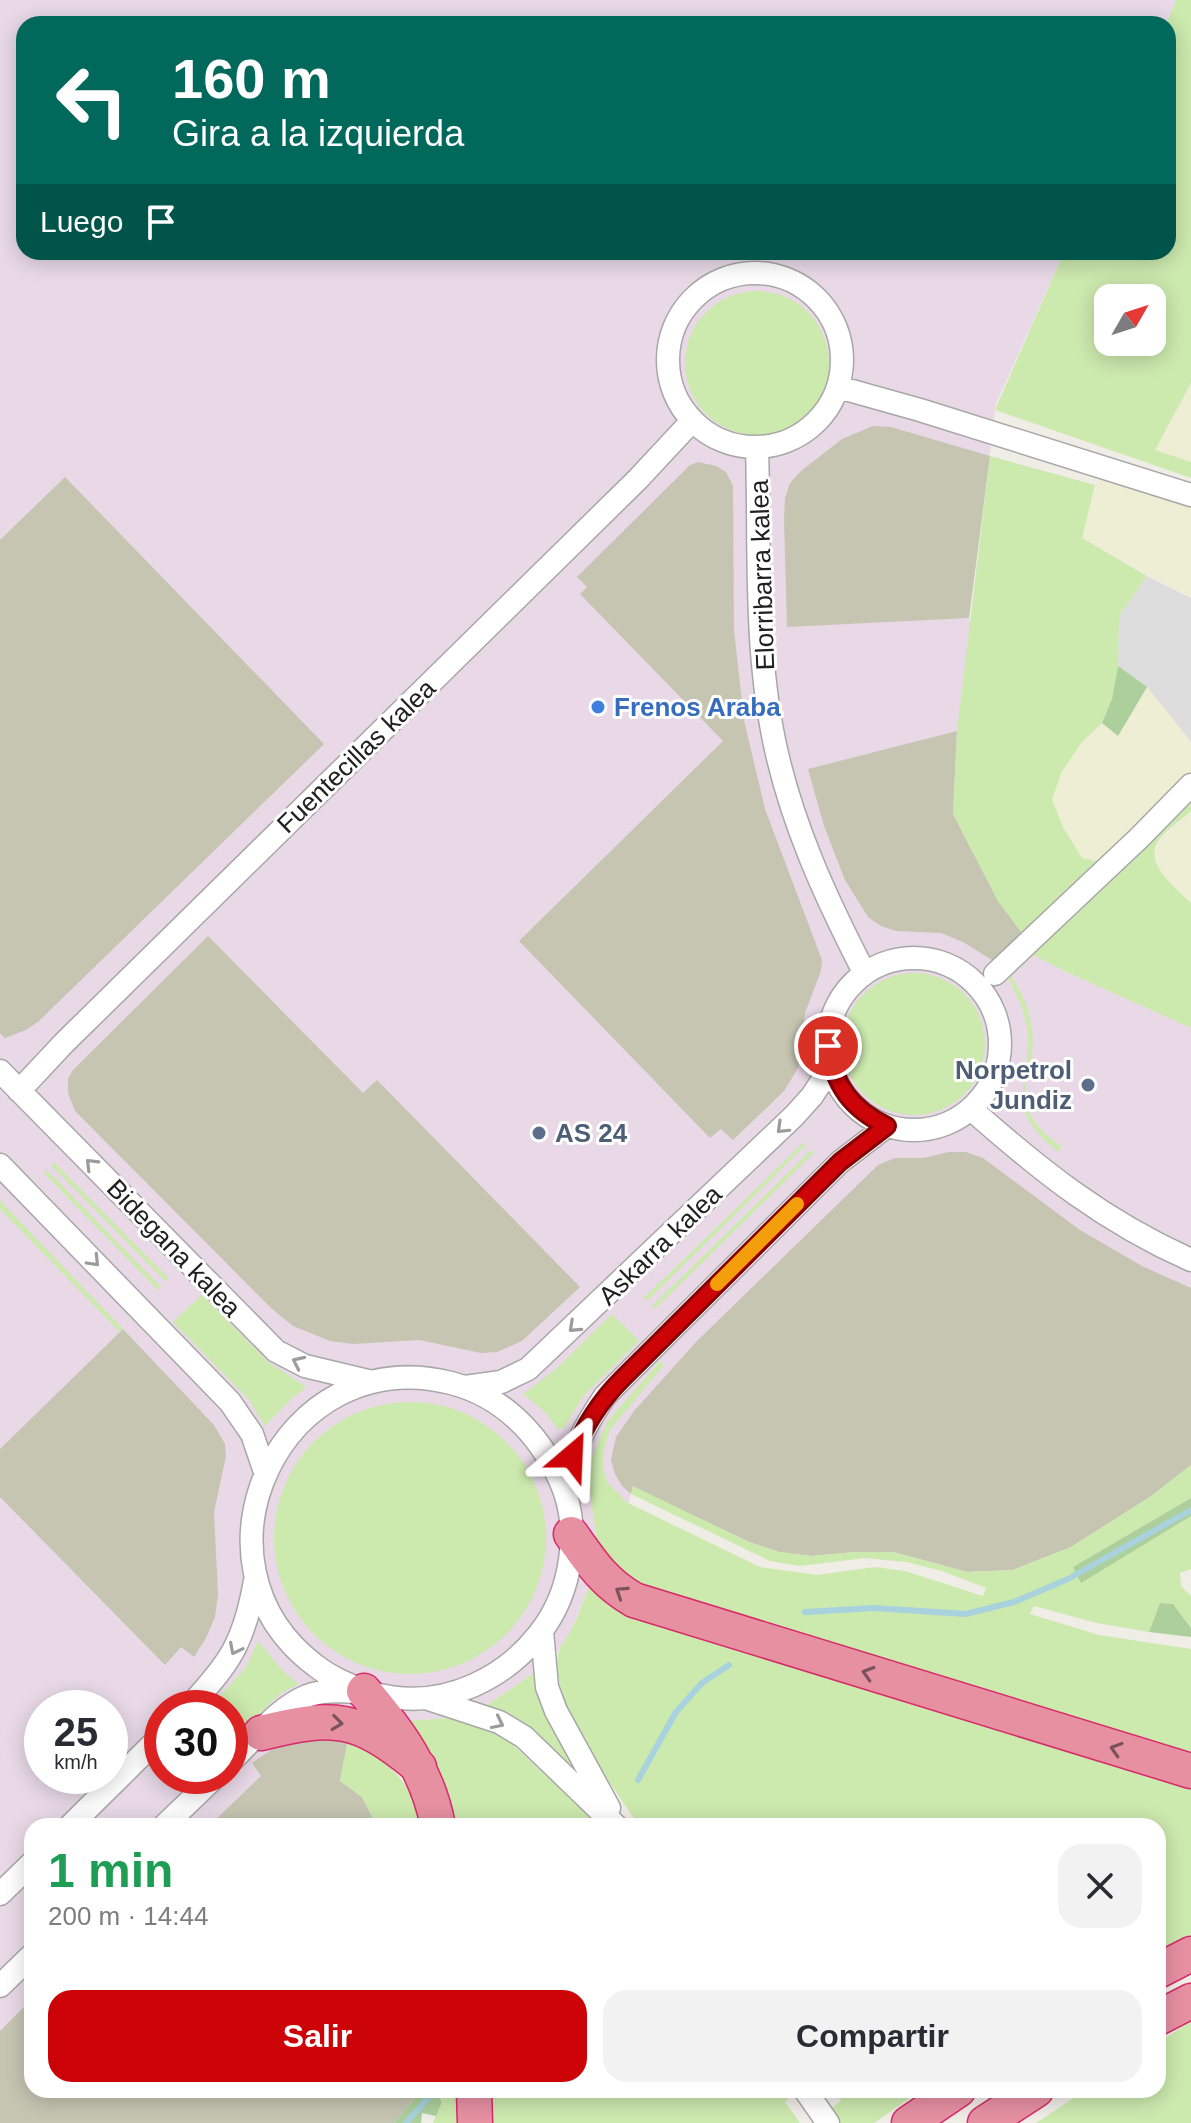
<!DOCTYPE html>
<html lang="es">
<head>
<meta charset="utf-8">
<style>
	:root { --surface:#fff; --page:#f2f2f3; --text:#2b2b33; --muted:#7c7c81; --accent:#cc0408 }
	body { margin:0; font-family:Helvetica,sans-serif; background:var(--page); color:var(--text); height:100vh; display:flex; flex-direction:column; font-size:30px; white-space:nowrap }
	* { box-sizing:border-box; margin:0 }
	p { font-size:26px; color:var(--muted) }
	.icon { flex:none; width:44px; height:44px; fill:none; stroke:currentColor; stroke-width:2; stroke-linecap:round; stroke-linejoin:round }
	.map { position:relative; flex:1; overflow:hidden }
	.panel { position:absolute; left:24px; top:1818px; width:1142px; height:280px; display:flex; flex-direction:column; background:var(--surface); border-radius:24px; box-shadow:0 4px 20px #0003 }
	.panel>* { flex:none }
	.guide { position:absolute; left:16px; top:16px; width:1160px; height:244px; border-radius:24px; box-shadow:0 4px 20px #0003; background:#00695c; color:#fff; overflow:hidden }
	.needle { width:52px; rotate:51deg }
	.tools { position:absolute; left:1094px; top:284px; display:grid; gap:16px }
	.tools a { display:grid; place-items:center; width:72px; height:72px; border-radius:16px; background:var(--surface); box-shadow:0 4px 20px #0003; font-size:40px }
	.speed { position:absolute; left:24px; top:1690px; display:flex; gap:16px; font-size:40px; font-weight:700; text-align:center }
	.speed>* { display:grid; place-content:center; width:104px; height:104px; border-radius:50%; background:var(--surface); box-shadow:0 4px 20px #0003; line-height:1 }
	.speed small { font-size:20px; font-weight:400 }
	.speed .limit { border:12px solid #d22; background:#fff; color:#111 }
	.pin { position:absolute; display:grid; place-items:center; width:68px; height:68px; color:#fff; margin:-34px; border:4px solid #fff; border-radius:50%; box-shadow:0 2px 8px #0007 }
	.me { position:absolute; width:88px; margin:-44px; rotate:26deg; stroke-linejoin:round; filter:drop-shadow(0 0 6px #0008) }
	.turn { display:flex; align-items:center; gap:28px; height:168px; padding:0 24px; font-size:36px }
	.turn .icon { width:104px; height:104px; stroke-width:2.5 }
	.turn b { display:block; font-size:56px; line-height:68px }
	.then { display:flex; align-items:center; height:76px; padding:0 24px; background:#0003; gap:16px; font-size:30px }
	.round { display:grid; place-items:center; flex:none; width:84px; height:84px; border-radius:24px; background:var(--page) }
	.head { display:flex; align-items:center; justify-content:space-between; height:136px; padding:0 24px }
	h1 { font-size:48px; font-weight:800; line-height:60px; color:#1e9e55 }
	.action { display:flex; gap:16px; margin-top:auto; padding:16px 24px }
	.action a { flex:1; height:92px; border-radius:24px; background:var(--accent); color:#fff; font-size:32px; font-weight:800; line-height:92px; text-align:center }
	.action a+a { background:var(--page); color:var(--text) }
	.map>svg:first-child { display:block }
	.residential { fill:#dedddd }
	.industrial { fill:#e9d9e7; fill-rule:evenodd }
	.construction { fill:#c5c5b2 }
	.farmland { fill:#edeed3 }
	.grass { fill:#cce9ae; fill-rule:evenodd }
	.forest { fill:#accf9c }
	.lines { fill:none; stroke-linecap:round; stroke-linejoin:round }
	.stream { stroke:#a8d2dd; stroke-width:6 }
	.minor-casing { stroke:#a7a7a7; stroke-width:25 }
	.highway-casing { stroke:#d82a6a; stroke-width:37 }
	.minor { stroke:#fff; stroke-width:22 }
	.highway { stroke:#e690a2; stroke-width:34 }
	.oneway { stroke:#9b9b9b }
	.oneway2 { stroke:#79525a }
	.route-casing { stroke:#850305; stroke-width:20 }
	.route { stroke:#cc0408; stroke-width:14 }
	.slow { stroke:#f59e0b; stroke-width:14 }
	.shop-dot { fill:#3f7fe0; stroke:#fff; stroke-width:3 }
	.service-dot { fill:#5c6f8a; stroke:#fff; stroke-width:3 }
	.labels { text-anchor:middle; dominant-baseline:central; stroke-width:6; stroke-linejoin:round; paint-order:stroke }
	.street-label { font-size:26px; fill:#202020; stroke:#fff }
	.shop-label { font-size:26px; font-weight:bold; fill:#366cbe; stroke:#fff; text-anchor:start }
	.service-label { font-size:26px; font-weight:bold; fill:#4e5e75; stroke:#fff; text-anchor:end }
</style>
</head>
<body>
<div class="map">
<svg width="1191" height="2123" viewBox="0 0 1191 2123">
	<rect width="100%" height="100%" fill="#f0ede7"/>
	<!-- residential -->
	<path class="residential" d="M1147,576l44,22v144l-44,-55 -29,-21 1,-50z"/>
	<!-- industrial -->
	<path class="industrial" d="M0,0h1176l-10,24h-1142v228h1040l-68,152 -27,214 65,336 28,16 129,58v437l-558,21 -6,23 -32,20 3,19 -9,38 -18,45 -11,18 -26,24 -47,32 -39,13 -41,3 -59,18 29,87h-345v264h390l-28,33h-394zM42,1708h68v68h-68zM162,1708h68v68h-68z"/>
	<!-- construction -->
	<path class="construction" d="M873,426l18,1 99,29 -21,162 -182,9 -3,-108 1,-21 5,-15 11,-12 41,-32z
		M698,462l18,4 10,6 7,14 1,144 10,90 21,89 57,151 -1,11 -16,42 -5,50 -6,12 -10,16 -51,49 -12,-11 -11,9 -191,-197 204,-200 -143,-147 7,-7 -10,-10 113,-112z
		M65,477l259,267 -285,277 -13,9 -21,8 -5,-5v-493z
		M957,731l-4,83 45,87 27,36 -26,23h-7l-29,-18 -22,-9 -45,-2 -15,-5 -13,-9 -23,-37 -21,-54 -16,-57z
		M208,936l155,157 14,-13 203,207 -58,54 -25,11 -16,1 -62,-13 -66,4 -23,-3 -37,-15 -22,-18 -196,-197 -7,-18v-14l5,-9z
		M949,1152h17l17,6 97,72 62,36 49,22v177l-38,30 -82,52 -58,23 -46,2 -74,-20h-38l-44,4 -32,-4 -30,-10 -116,-55 -2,7 -9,-8 -7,-12 -4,-14 5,-23 18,-26 62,-69 182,-177 17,-7h28z
		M123,1329l91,96 11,19 1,12 -12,56 4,83 -3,22 -9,21 -12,19 -13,-10 -16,18 -165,-168v-48z
		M297,1737l51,2 -8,42 22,16 15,29h-168l52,-50 -9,-13 29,-20z
		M32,1999v91h390l-28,33h-394v-92z"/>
	<!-- farmland -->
	<path class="farmland" d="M1191,383v79l-36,-12z
		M1099,476l92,28v94l-110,-60z
		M1147,687l44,55v33l-86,88 -23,-5 -19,-31 -11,-27 9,-27 20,-30 21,-20 16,13z
		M1191,811v92l-27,-25 -10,-25 3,-10z"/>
	<!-- grass -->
	<path class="grass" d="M1176,0h15v383l-36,67 36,12v16l-196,-68 69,-158h104v-228h-2zM1108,298h44v44h-44z
		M685 363a72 72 0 1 1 144 0a72 72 0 1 1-144 0Z
		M990,456l105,29 -13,53 65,38 -28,40 -1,50 -6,33 -10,24 -21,20 -20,30 -9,27 11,27 19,31 23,5 -80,74 -27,-36 -45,-87 4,-83z
		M1191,798v13c-10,9 -25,19 -33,30 -15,22 19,49 33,62v125l-129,-58 -28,-15 -23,21c16,22 24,51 21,78 -2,16 -10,33 -6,50 5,19 21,31 35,43l-3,5c-52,-45 -32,-52 -30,-111 1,-23 -11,-45 -21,-65z
		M843 1044a71 71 0 1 1 142 0a71 71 0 1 1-142 0Z
		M804,1142l2,3 -159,156 -3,-3z
		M811,1150l3,3 -159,156 -3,-3z
		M54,1162l114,116 -3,3 -114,-116z
		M47,1170l114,117 -3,3 -114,-117z
		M0,1201l2,2 121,126 -3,3 -120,-123z
		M202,1295l67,68 38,24 -15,11 -27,28 -16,-26 -76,-78z
		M612,1314l27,27 -55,54 -20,33 -7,1 -11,-16 -23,-19 32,-24z
		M660,1361l4,4 -54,65 -7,22v16l5,15 20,20 132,64 57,8 58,-8 30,4 78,25 3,-8 -44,-17 -36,-9 -41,-4 -65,8 -30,-5 -139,-67 2,-8 116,56 30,10 32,4 44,-4h38l74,20 46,-2 58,-23 82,-52 38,-30v33l-118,69 9,15 109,-66v53l-11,4 1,13 10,10v32l-18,-24 -13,-1 -11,29 -52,-9 -63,-17 -4,8 69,21 92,14v108l-562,-175 -31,-34 -9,-62 3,-29 15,-35z
		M274 1538a136 136 0 1 1 272 0a136 136 0 1 1-272 0Z
		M589,1586l21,14 581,178v156l-33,18v-126h-519c-25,-39 -97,-131 -79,-178 2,-6 8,-10 10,-16 8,-14 13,-31 19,-46z
		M258,1641l26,31 15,12 -18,9 -51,49v-34h-21l37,-41z
		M534,1673c7,33 21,60 38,88l-2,3 -47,-40 -36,-19z
		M448,1718l37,10 24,13 90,85h-150l-42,-105z
		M348,1739c37,17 66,47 76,87h-47l-15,-29 -22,-16z
		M1191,2021v102h-155l50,-33h72v-47z
		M432,2090h29l1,33h-29l9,-21z
		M485,2090h301l5,6 -6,6 15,21h-314z
		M833,2090h88l-47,33h-63l30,-22z"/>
	<!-- forest -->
	<path class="forest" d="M1118,666l29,21 -29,49 -16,-13 10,-24z
		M1191,1498v18l-110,67 -8,-16z
		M1160,1603l13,1 18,24v9l-42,-5z
		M422,2090h10l10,12 -6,14 -14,-3 -1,10h-27z"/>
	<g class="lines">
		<!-- stream -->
		<path class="stream" d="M805,1612l69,-4 92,6 48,-12 54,-23 123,-69
			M638,1780l38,-68 26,-29 27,-18
			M406,2123l29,-33"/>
		<defs>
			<path id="minor" d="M668 360a87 87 0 1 1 174 0a87 87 0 1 1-174 0Z
				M838,387l82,23 271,85
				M757,447c3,98 -3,197 17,293 17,83 52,158 90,232
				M828 1044a86 86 0 1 1 172 0a86 86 0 1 1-172 0Z
				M995,974l144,-136 52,-53
				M0,1071l276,280 29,15 67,16
				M19,1091l45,-48 574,-564 54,-58
				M971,1109c70,62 134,113 220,151
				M0,1165l230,237 22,32 13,38
				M465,1387l36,-5 27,-13 266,-253 18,-20 19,-29
				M564,1489c9,-39 18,-59 41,-93l235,-234 47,-36
				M542,1631l5,56 9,24 53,97
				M429,1699l70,23 25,15 92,89
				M188,1708c42,-45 56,-65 67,-127
				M230,1762c23,-21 47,-54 77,-66 21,-9 62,-3 84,1 57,9 114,-19 148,-63 33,-41 43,-106 21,-154 -22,-47 -58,-84 -109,-97 -169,-43 -274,179 -135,283 14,11 31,18 48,25
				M70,1826l92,-91
				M164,1826l52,-50
				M0,1894l32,-31
				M0,1986l32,-31
				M805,2090l23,33"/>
			<path id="highway" d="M571,1534c20,28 32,48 63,66l557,171
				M364,1691c35,41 64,81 74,135
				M261,1733c75,-19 97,-16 158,34
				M1158,1971l33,-17
				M1158,2018l33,-17
				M474,2090l1,33
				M909,2123l49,-33
				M985,2123l51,-33"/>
		</defs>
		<!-- minor casing -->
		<use href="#minor" class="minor-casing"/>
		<!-- highway casing -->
		<use href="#highway" class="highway-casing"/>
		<!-- minor -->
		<use href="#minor" class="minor"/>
		<!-- highway -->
		<use href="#highway" class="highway"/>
	</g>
	<!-- one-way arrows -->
	<defs><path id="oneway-chevron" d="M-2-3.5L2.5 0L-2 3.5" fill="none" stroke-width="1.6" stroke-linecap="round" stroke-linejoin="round" transform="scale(2)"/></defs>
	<g class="oneway">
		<use href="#oneway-chevron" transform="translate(782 1128) rotate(136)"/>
		<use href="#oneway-chevron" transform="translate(91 1164) rotate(-135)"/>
		<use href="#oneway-chevron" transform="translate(94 1261) rotate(46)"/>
		<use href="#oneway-chevron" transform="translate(574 1327) rotate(137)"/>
		<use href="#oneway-chevron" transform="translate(298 1362) rotate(-155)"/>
		<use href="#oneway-chevron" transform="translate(235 1649) rotate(117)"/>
		<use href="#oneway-chevron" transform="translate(498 1723) rotate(26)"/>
	</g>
	<g class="oneway2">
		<use href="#oneway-chevron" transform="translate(621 1592) rotate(-147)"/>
		<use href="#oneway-chevron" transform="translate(868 1673) rotate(-163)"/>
		<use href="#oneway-chevron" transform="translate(337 1723) rotate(7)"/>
		<use href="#oneway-chevron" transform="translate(1116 1749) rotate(-163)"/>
	</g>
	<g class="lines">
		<defs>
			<path id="route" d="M572,1456c12,-30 27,-54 50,-77l218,-217 47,-36c-36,-17 -53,-41 -59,-80"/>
		</defs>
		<!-- route casing -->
		<use href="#route" class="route-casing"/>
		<!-- route -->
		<use href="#route" class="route"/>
		<!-- slow -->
		<path class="slow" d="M717,1284l80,-80"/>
	</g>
	<!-- markers -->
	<circle class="shop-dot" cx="598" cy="707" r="8"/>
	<g class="service-dot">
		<circle cx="1088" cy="1085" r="8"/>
		<circle cx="539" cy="1133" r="8"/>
	</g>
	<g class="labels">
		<!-- street labels -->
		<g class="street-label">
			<text transform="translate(762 575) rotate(-92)">Elorribarra kalea</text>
			<text transform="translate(356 756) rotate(-44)">Fuentecillas kalea</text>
			<text transform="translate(660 1245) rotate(-44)">Askarra kalea</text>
			<text transform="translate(174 1248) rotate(46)">Bidegana kalea</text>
		</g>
		<!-- shop labels -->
		<g class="shop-label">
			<text x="614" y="707">Frenos Araba</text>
		</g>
		<!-- service labels -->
		<g class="service-label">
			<text x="1072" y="1070">Norpetrol<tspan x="1072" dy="30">Jundiz</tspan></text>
			<text x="555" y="1133" text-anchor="start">AS 24</text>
		</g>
	</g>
</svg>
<div class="tools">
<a><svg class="needle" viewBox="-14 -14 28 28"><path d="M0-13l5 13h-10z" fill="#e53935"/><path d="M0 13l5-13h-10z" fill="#7c7c81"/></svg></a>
</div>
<div class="speed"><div>25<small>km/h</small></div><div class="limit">30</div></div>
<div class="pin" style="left:828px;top:1046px;background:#d93025"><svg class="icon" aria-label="arrive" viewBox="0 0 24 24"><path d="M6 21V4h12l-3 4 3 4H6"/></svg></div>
<svg class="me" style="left:572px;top:1456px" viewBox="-20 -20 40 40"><path d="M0-17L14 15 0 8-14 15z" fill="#cc0408" stroke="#fff" stroke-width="4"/></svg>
<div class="guide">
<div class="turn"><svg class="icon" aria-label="left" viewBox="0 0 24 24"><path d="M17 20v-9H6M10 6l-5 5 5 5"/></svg><div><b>160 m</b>Gira a la izquierda</div></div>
<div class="then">Luego<svg class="icon" aria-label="arrive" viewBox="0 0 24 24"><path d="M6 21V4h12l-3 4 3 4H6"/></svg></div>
</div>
<section class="panel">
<div class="head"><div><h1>1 min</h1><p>200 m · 14:44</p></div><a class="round"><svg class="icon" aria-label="close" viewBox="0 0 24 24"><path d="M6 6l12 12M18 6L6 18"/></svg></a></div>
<div class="action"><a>Salir</a><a>Compartir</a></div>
</section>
</div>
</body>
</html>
